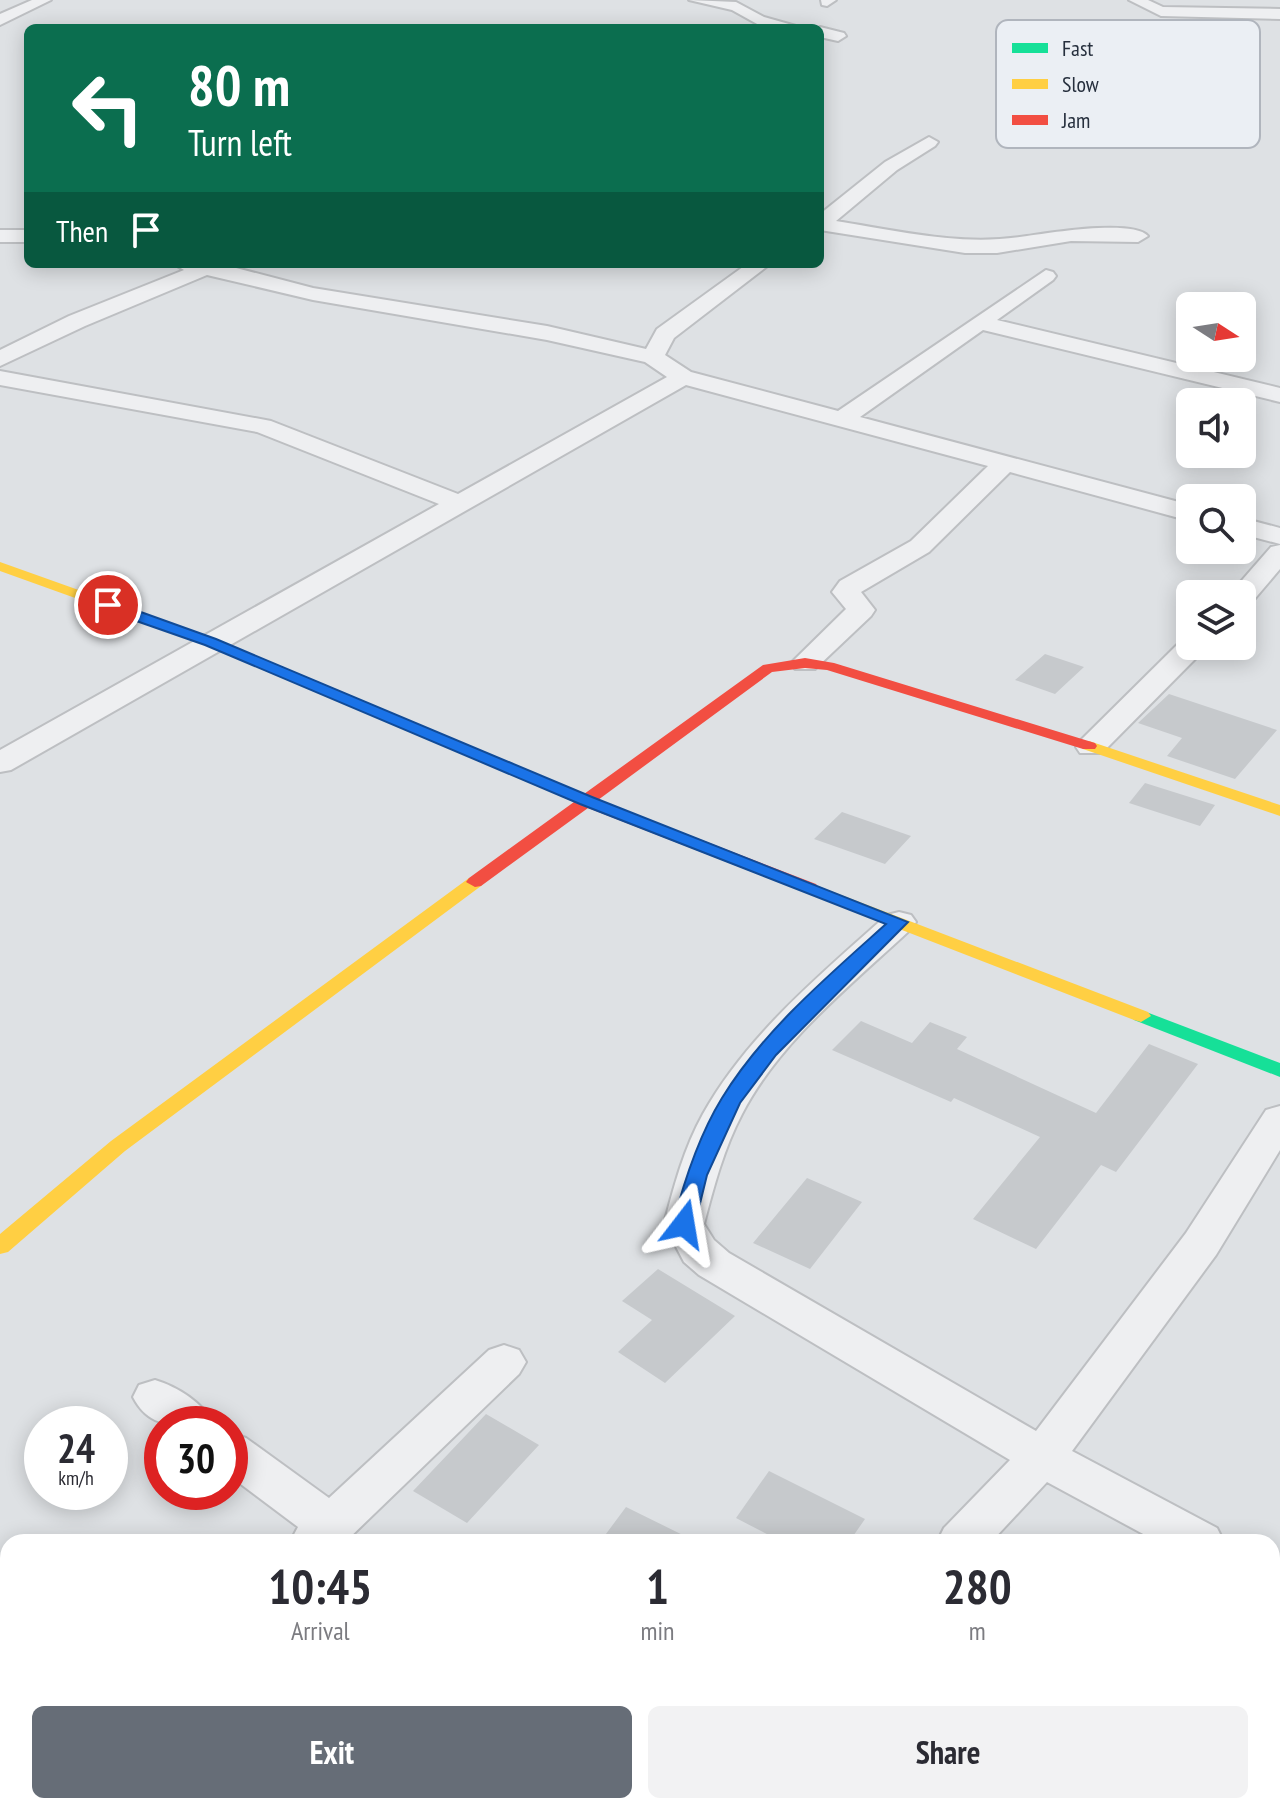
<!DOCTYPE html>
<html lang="en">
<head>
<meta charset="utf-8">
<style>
	:root { --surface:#fff; --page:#f2f2f3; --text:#2b2b33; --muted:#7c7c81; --accent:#666d77 }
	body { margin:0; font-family:"PT Sans Narrow",sans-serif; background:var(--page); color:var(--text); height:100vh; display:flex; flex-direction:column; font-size:30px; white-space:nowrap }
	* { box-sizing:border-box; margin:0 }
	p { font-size:26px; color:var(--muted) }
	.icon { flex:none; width:44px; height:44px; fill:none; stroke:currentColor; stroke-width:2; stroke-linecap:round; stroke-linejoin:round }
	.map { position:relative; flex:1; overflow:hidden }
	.details { position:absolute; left:0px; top:1534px; width:1280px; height:280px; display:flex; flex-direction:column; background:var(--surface); border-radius:24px 24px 0 0; box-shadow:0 4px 20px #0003 }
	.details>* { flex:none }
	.banner { position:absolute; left:24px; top:24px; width:800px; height:244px; border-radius:12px; box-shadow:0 4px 20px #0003; background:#0b6e4f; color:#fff; overflow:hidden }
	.needle { width:52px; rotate:102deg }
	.fabs { position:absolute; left:1176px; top:292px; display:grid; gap:16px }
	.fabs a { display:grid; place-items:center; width:80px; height:80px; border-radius:12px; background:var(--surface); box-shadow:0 4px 20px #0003; font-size:40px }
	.speed { position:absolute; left:24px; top:1406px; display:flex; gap:16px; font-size:40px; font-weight:700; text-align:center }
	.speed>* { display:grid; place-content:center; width:104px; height:104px; border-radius:50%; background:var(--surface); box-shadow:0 4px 20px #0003; line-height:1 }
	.speed small { font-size:20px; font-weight:400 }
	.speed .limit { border:12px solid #d22; background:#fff; color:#111 }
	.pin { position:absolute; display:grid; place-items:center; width:68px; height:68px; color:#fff; margin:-34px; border:4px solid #fff; border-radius:50%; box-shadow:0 2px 8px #0007 }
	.me { position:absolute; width:88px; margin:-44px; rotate:14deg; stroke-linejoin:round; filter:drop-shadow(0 0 6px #0008) }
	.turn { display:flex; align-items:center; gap:28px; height:168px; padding:0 32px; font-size:36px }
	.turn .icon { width:104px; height:104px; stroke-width:2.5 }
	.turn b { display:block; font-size:56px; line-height:68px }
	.then { display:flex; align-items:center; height:76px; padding:0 32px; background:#0003; gap:16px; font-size:30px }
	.eta { display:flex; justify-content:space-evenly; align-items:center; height:136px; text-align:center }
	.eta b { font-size:48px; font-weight:800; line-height:56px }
	.button { display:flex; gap:16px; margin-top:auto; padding:16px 32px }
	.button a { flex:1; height:92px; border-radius:12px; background:var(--accent); color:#fff; font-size:32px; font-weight:800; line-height:92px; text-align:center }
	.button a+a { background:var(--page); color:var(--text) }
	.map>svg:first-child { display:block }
	.building { fill:#c6c9cc }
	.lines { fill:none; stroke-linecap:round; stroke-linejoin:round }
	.street-casing { stroke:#bdbfc2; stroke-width:4 }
	.street { fill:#eeeff1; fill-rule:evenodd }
	.fast { fill:#16e098; fill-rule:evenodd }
	.slow { fill:#ffcf43; fill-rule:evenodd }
	.jam { fill:#f24e42; fill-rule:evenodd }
	.route { fill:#1a73e8; stroke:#114b97; stroke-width:2 }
	.key { fill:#ebeff4; stroke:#b0b5bd; stroke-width:2 }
	.key-label { font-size:22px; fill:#262f3d }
</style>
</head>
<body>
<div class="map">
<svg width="1280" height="1814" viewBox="0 0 1280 1814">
	<rect width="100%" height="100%" fill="#dee1e4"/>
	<!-- building -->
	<path class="building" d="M1045,654l39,13 -29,27 -40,-14z
		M1169,694l108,36 -42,49 -68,-23 15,-18 -44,-15z
		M1145,783l70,22 -15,21 -71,-23z
		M842,812l69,24 -26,28 -71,-25z
		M861,1021l51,22 18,-21 37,15 -10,12 139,64 53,-69 49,20 -82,108 -15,-7 -65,84 -63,-30 67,-82 -86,-39 -3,4 -119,-52z
		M807,1178l55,24 -52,67 -57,-26z
		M658,1269l77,47 -70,67 -47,-31 34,-32 -30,-19z
		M486,1414l53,31 -72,78 -54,-32z
		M769,1471l96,48 -16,23h-67l-46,-24z
		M626,1507l71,35h-97z"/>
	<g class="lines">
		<defs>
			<path id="street" d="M32,0h19l-51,25v-11z
				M689,0l47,2 28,15 39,11 -44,-3 -27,-15z
				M821,0h15l-9,6 -5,-1z
				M1129,0h19l15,7 117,2v10l-119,-3z
				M820,27l24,6 2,3 -8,5 -18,-4z
				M929,137l9,5 -3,4 -38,24 -61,51c64,10 126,26 191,15 22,-3 106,-17 121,0l-10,6 -67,-1 -74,12h-32l-145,-23v-16l65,-52z
				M0,230h28v12h-28z
				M174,264h47l92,24 234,38 99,23 11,-20 90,-65h23l-96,74 -9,17 26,17 147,39 208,-141 7,2 3,4 -3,4 -56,40 283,68v14l-297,-72 -123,87 330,88v16l-180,-49 -81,80 -68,40 14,18 -4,6 -56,53h-20l-4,-6 55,-54 -14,-17 8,-11 71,-40 77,-75 -302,-81 -675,385 -11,2v-22l439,-246 -182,-72 -257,-47v-14l271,50 187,73 209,-117 -22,-15 -98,-22 -234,-40 -106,-25 -122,51 -85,40v-16l69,-34 115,-46z
				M1242,518l38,10v16l-38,-10z
				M1280,545v24l-28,33 -10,2v-10h-12l41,-47z
				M1190,638v8h16l-4,6 -100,101h-22l-4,-6 4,-6 102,-101z
				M899,912l12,3 5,7 -5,7c-59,55 -132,113 -169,185 -18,34 -28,72 -38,110l10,16 15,13 307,178 150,-198 80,-123 14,-4v44l-64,105 -144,196 145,77 7,14h-66l-111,-60 -56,60h-54l7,-14 66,-68 -311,-185 -15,-13 -20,-38c10,-38 20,-76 39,-110 44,-79 118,-140 184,-199z
				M504,1345l15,5 7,12 -7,12 -174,168h-55l8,-15 -68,-51v-43l16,5 83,60 160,-148z
				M155,1380c23,7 48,23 59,44 -35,0 -63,8 -81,-27l6,-12z
				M1272,1559l8,3v43l-8,-3z
				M23,1806h57l-3,8h-58z
				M740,1806h54l-3,8h-55z"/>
		</defs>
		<!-- street casing -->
		<use href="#street" class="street-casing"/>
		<!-- street -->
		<use href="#street" class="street"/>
		<!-- fast -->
		<path class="fast" d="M1141,1010l139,53v14l-146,-57 -3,-4 3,-4z"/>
		<!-- slow -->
		<path class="slow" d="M0,562l216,77 101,44 -3,3h-10l-98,-41 -206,-74z
			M1089,741l191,64v11l-197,-67 -2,-3z
			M475,877l9,5 -3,4 -356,265 -117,101 -8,2v-20l111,-93 358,-263z
			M810,883l338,129 3,4 -10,6 -7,-2 -330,-128 -3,-4 3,-4z"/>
		<!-- jam -->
		<path class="jam" d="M805,658l29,5 261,80 2,3 -2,3h-12l-256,-79 -22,-2 -33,4 -174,128 218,84 3,4 -3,4h-12l-216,-84 -107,78 -6,1 -9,-5 3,-4 105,-76 -273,-119 3,-3h10l270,114 179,-129z"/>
	</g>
	<!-- route -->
	<path class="route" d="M102,602h11l103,37 376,158 316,125 -132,133 -36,48 -33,72 -12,49 -11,8 -8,-2 -3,-6c11,-43 25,-87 49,-126 41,-67 106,-122 164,-174l-306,-120 -375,-159 -103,-36z"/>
	<!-- legend -->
	<rect x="996" y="20" width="264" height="128" rx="12" class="key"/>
	<rect x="1012" y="43" width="36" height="10" fill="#16e098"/>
	<rect x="1012" y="79" width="36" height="10" fill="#ffcf43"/>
	<rect x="1012" y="115" width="36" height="10" fill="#f24e42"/>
	<g class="key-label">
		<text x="1062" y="56">Fast</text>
		<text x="1062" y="92">Slow</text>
		<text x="1062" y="128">Jam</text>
	</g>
</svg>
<div class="fabs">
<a><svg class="needle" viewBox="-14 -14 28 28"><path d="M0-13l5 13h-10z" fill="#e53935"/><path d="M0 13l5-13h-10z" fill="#7c7c81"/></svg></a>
<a><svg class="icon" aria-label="sound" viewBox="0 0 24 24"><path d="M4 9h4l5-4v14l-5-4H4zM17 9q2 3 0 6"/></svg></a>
<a><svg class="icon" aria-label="search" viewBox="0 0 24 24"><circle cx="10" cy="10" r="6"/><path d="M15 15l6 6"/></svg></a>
<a><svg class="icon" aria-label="layers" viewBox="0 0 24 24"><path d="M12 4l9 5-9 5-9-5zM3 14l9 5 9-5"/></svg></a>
</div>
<div class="speed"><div>24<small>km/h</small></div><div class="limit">30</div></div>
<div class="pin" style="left:108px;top:605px;background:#d93025"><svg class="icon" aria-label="arrive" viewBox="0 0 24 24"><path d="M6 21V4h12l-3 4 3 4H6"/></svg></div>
<svg class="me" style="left:684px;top:1224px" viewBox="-20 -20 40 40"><path d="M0-17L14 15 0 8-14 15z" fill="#1a73e8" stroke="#fff" stroke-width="4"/></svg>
<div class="banner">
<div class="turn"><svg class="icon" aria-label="left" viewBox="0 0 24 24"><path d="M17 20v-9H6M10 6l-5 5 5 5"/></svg><div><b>80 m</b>Turn left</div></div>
<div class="then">Then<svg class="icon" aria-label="arrive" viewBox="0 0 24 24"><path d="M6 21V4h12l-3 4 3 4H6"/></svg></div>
</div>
<section class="details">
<div class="eta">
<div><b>10:45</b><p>Arrival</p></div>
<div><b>1</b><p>min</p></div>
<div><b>280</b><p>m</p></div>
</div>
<div class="button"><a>Exit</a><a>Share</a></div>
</section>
</div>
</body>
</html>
